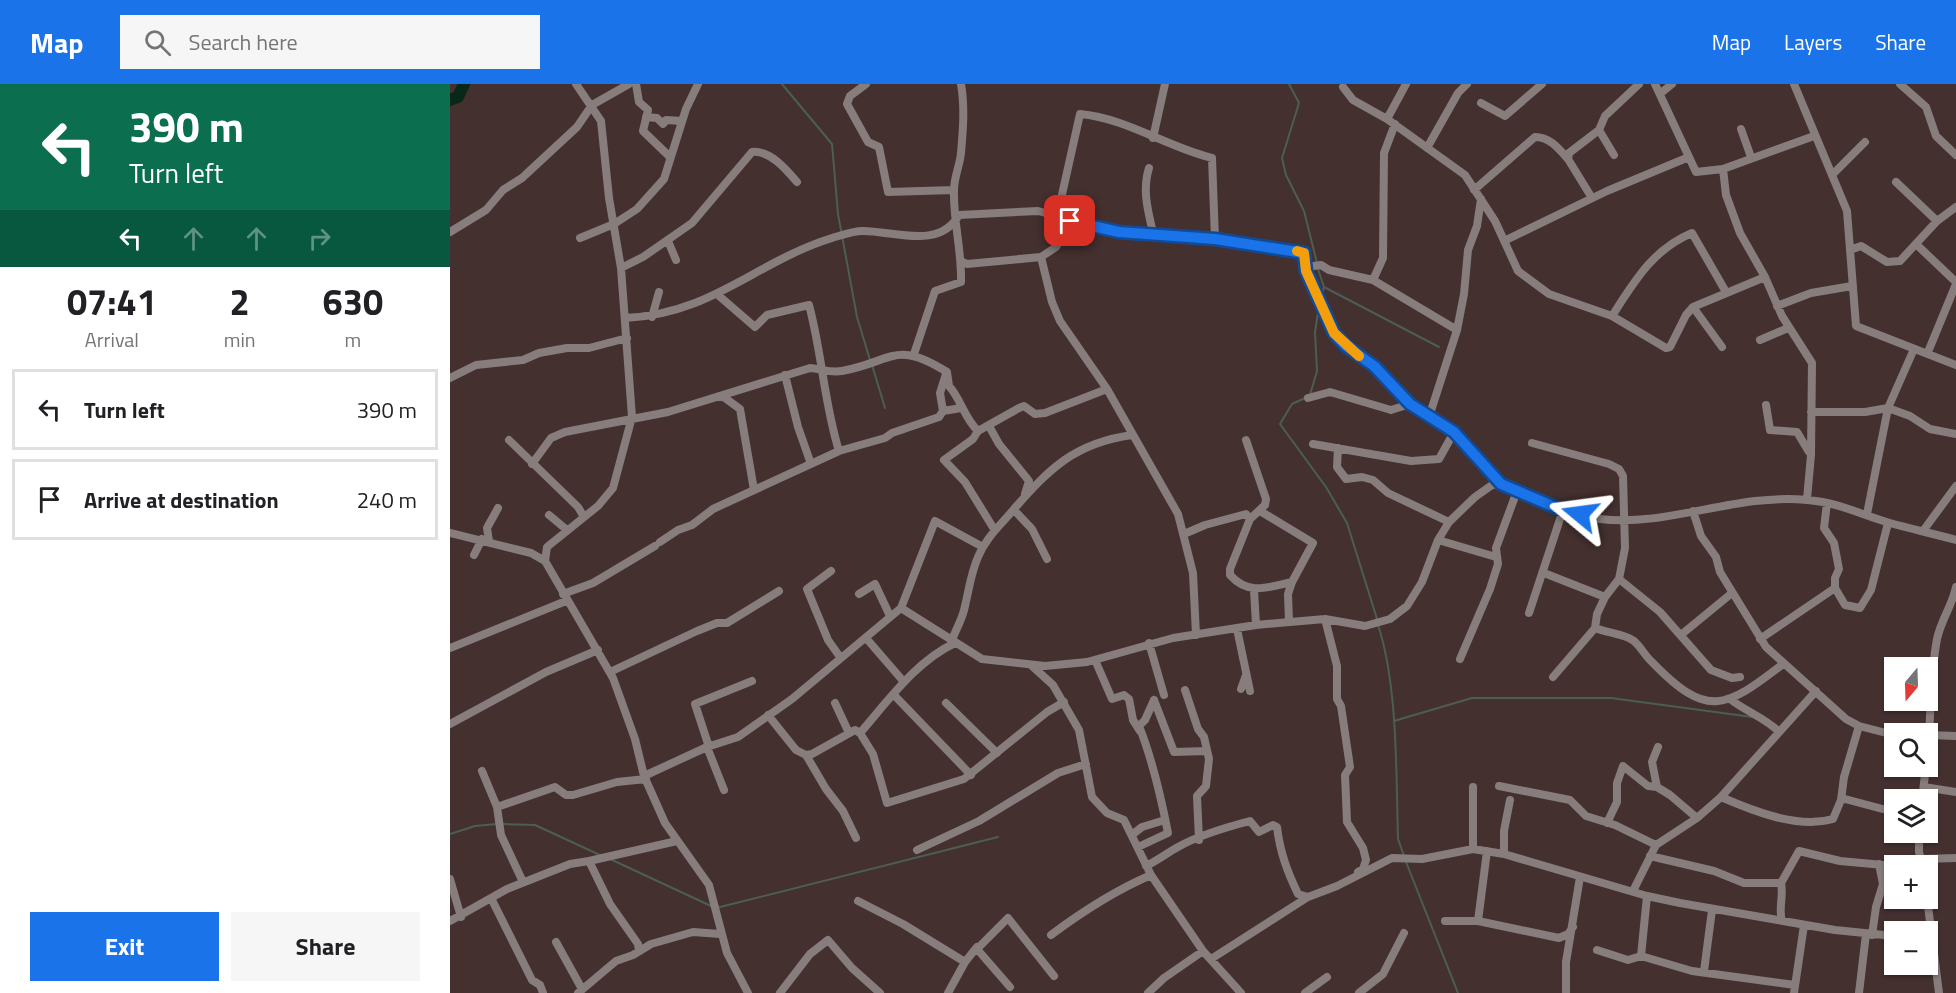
<!DOCTYPE html>
<html lang="en">
<head>
<meta charset="utf-8">
<style>
	:root { --surface:#fff; --page:#f6f6f6; --text:#202124; --muted:#757577; --line:#e0e0e0; --accent:#1a73e8 }
	body { margin:0; font-family:"Titillium Web",sans-serif; background:var(--page); color:var(--text); height:100vh; display:flex; flex-direction:column; font-size:22px; white-space:nowrap }
	* { box-sizing:border-box; margin:0 }
	p { font-size:20px; color:var(--muted) }
	.icon { flex:none; width:33px; height:33px; fill:none; stroke:currentColor; stroke-width:2; stroke-linecap:round; stroke-linejoin:round }
	.map { position:relative; flex:1; overflow:hidden }
	.sheet { display:flex; flex-direction:column; background:var(--surface); width:450px }
	.sheet>* { flex:none }
	.banner { background:#0b6e4f; color:#fff; overflow:hidden }
	.needle { width:39px; rotate:199deg }
	.fabs { position:absolute; left:1434px; top:573px; display:grid; gap:12px }
	.fabs a { display:grid; place-items:center; width:54px; height:54px; border-radius:0px; background:var(--surface); box-shadow:0 2px 4px #0004; font-size:30px }
	.pin { position:absolute; display:grid; place-items:center; width:51px; height:51px; color:#fff; margin:-26px; border-radius:12px; box-shadow:0 3px 9px #0006 }
	.me { position:absolute; width:66px; margin:-33px; rotate:286deg; stroke-linejoin:round; filter:drop-shadow(0 0 4px #0008) }
	.turn { display:flex; align-items:center; gap:21px; height:126px; padding:0 30px; font-size:27px }
	.turn .icon { width:78px; height:78px; stroke-width:2.5 }
	.turn b { display:block; font-size:42px; line-height:51px }
	.lanes { display:flex; align-items:center; height:57px; padding:0 30px; background:#0003; justify-content:center; gap:30px; direction:ltr }
	.lanes .off { opacity:.35 }
	.eta { display:flex; justify-content:space-evenly; align-items:center; height:102px; text-align:center }
	.eta b { font-size:36px; font-weight:700; line-height:42px }
	.action { display:flex; gap:12px; margin-top:auto; padding:12px 30px }
	.action a { flex:1; height:69px; border-radius:0px; background:var(--accent); color:#fff; font-size:24px; font-weight:700; line-height:69px; text-align:center }
	.action a+a { background:var(--page); color:var(--text) }
	ul { padding:0; list-style:none }
	li { display:flex; align-items:center; gap:18px; height:81px; margin:0 12px 9px; padding:0 18px; border:3px solid var(--line); border-radius:0px }
	li div { flex:1 }
	li b { display:block; font-size:22px }
	li em { font-style:normal }
	header { display:flex; align-items:center; gap:36px; box-sizing:border-box; height:84px; padding:0 30px; background:var(--accent); color:#fff }
	header strong { font-size:28px }
	nav { display:flex; gap:33px; margin-inline-start:auto; font-size:21px }
	.search { width:420px; height:54px; background:var(--page); display:flex; align-items:center; gap:15px; box-sizing:border-box; padding:0 21px; border-radius:0px; color:var(--muted); font-size:22px }
	main { display:flex; flex:1; min-height:0 }
	.map>svg:first-child { display:block }
	.lines { fill:none; stroke-linecap:round; stroke-linejoin:round }
	.stream { stroke:#4c5e54; stroke-width:2 }
	.river { stroke:#082819; stroke-width:12 }
	.minor { stroke:#877d7c; stroke-width:8 }
	.route-casing { stroke:#114b97; stroke-width:15 }
	.route { stroke:#1a73e8; stroke-width:10 }
	.slow { stroke:#f59e0b; stroke-width:10 }
</style>
</head>
<body>
<header>
<strong>Map</strong>
<div class="search"><svg class="icon" aria-label="search" viewBox="0 0 24 24"><circle cx="10" cy="10" r="6"/><path d="M15 15l6 6"/></svg>Search here</div>
<nav><a>Map</a><a>Layers</a><a>Share</a></nav>
</header>
<main>
<section class="sheet">
<div class="banner">
<div class="turn"><svg class="icon" aria-label="left" viewBox="0 0 24 24"><path d="M17 20v-9H6M10 6l-5 5 5 5"/></svg><div><b>390 m</b>Turn left</div></div>
<div class="lanes"><svg class="icon" aria-label="left" viewBox="0 0 24 24"><path d="M17 20v-9H6M10 6l-5 5 5 5"/></svg><svg class="icon off" aria-label="ahead" viewBox="0 0 24 24"><path d="M12 20V5M6 11l6-6 6 6"/></svg><svg class="icon off" aria-label="ahead" viewBox="0 0 24 24"><path d="M12 20V5M6 11l6-6 6 6"/></svg><svg class="icon off" aria-label="right" viewBox="0 0 24 24"><path d="M7 20v-9h11M14 6l5 5-5 5"/></svg></div>
</div>
<div class="eta">
<div><b>07:41</b><p>Arrival</p></div>
<div><b>2</b><p>min</p></div>
<div><b>630</b><p>m</p></div>
</div>
<ul>
<li><svg class="icon" aria-label="left" viewBox="0 0 24 24"><path d="M17 20v-9H6M10 6l-5 5 5 5"/></svg><div><b>Turn left</b></div><em>390 m</em></li>
<li><svg class="icon" aria-label="arrive" viewBox="0 0 24 24"><path d="M6 21V4h12l-3 4 3 4H6"/></svg><div><b>Arrive at destination</b></div><em>240 m</em></li>
</ul>
<div class="action"><a>Exit</a><a>Share</a></div>
</section>
<div class="map">
<svg width="1506" height="909" viewBox="0 0 1506 909">
	<rect width="100%" height="100%" fill="#43302f"/>
	<g class="lines">
		<!-- stream -->
		<path class="stream" d="M332,0l50,60 6,70 19,103 13,43
			M839,0l10,19 -17,55 4,17 18,36 13,52
			M868,185l6,18 -3,11
			M874,203l115,60
			M422,281l13,43
			M860,311l7,-24 -2,-39 4,-26
			M855,314l-13,6 -12,20 46,63 21,36 30,96
			M928,541c20,60 18,149 20,214l6,17
			M944,637l78,-23h139l141,19
			M53,740l32,1 67,31
			M0,750l25,-8 22,-2
			M160,775l101,47
			M956,778l52,131
			M266,824l282,-71"/>
		<!-- river -->
		<path class="river" d="M0,16l8,-3 6,-13"/>
		<!-- minor -->
		<path class="minor" d="M126,0l25,37 8,77 12,70 11,149 -19,71 -15,18 -51,41 -2,14 68,117 22,61 9,37
			M186,0l3,18 9,8 -5,21 27,26
			M416,0l-16,12 -3,8 21,38 11,5 9,45 66,-2
			M1205,0l41,88 27,-3 91,-33
			M1344,0l53,127 9,115 100,39
			M1450,0l26,23 10,29 20,19
			M893,3l10,13 34,19 78,56 30,46 23,50 31,23 63,22 54,32 4,-1 16,-32 7,-8 72,-30
			M1211,9l11,-9
			M1031,19l24,13 37,-32
			M196,33l11,1 6,6 3,-4 16,1
			M937,35l19,-35
			M1291,45l10,28
			M1149,46l15,25
			M703,54l12,-54
			M977,64l31,-55 9,-9
			M699,84c-7,22 -1,43 4,65
			M1273,85l3,26 14,38 25,44 17,39 30,47 -1,92 -4,44
			M1382,91l33,-33
			M1446,98l41,39
			M1024,106l61,-53c15,0 24,12 33,22
			M1142,114l-24,-39 1,-6 30,-23 6,-14 34,-32
			M607,133l23,-103c46,4 87,33 132,44l3,81
			M0,148l36,-22 17,-20 19,-12 55,-51 15,-22 37,-21
			M130,154l34,-14 23,-15 27,-30 22,-70 12,-25
			M1056,156l101,-49 82,-34
			M218,157l8,19
			M1467,161l39,37
			M1400,166l11,-4 26,16 13,-1 37,-40 19,-14
			M591,173l11,45 8,19 47,68 71,125 15,59 3,62
			M511,177l6,3 74,-7 15,-10 6,-10 4,1 16,-13
			M856,183l15,-2 8,5 44,10 84,50
			M171,184l22,-11 49,-34 60,-71c18,-2 34,17 45,30
			M923,196l10,-22 1,-105 11,-29
			M268,211l37,32 12,-12 42,-10c13,48 15,98 30,146
			M1327,222l34,-13 41,-7
			M1243,223l29,40
			M1162,232c22,-34 41,-67 80,-83l34,59
			M202,233l7,-25
			M175,234c87,-4 130,-56 207,-80 10,-3 21,-7 31,-7 32,0 76,19 96,-16l79,-4 81,21 96,7 85,12 4,2 2,18 28,62 16,17 24,16 36,38 44,28 47,52
			M1310,256l28,-12
			M1478,268l28,-68
			M464,270l21,-63 26,-9c1,-31 -8,-61 -7,-92 0,-13 6,-25 7,-37 2,-23 4,-46 0,-69
			M335,291l13,52 13,37
			M0,294l26,-13 47,-5 16,-7 28,-5h22l38,-10
			M269,312l6,2 15,11 14,81
			M858,314l22,-6 61,18 19,-6
			M1316,321l4,25 27,2 12,20
			M493,327l-3,-18 6,-19
			M1361,328h54l23,-4 22,8 20,13 26,5
			M979,333l28,-87 7,-36 4,-44 9,-24 4,-27
			M539,342l10,18 30,37 -4,13
			M59,356l69,67 6,10
			M796,356l20,59 -1,6 -15,14 -20,50v6c19,21 38,12 62,7
			M1082,359l77,21 10,5 4,7 2,72 -6,31 -14,18 -8,17 -2,14 -42,49
			M863,360l98,17 28,-2 15,-27
			M888,364l-1,19 9,12 16,-2 11,3 15,13 61,29
			M82,380l19,-26 14,-6 103,-20 142,-44c12,1 20,5 32,3 50,-9 53,-32 105,1l2,14c12,13 15,32 29,45
			M1377,419l-3,25 10,15 5,26 -4,9v10l10,17 15,3 11,-18 17,-67
			M564,426l18,19 15,30
			M810,427l53,32 -21,39 -4,12 1,28
			M1243,427l8,25 15,21 4,15 46,75 80,72 13,7 35,9
			M1417,430l21,-106 26,-59
			M99,431l18,15
			M544,445l-29,-47 -21,-22 29,-21 5,-8 41,-23 5,-2 11,8 10,-1 62,-24
			M1473,447l33,-45
			M0,449l81,20 14,8
			M734,450l21,-9 41,-11 4,5
			M988,456l58,17
			M39,457l-2,-13 11,-20
			M210,458l18,-12 14,-5 21,-16 126,-58 46,-13 7,-5 47,-16 4,-6 18,-3
			M24,471l8,-16
			M381,487l-24,18 21,51 12,17
			M1094,489l61,24
			M1169,495l41,33 51,58 21,8 8,-1
			M804,506l2,35
			M113,510l30,-11 62,-37
			M409,510l16,-10 15,32
			M451,524l34,-87 46,25
			M1079,529l34,-103
			M875,535l12,47v33l4,7 9,61 -5,8 2,47 16,26 3,12 -3,9 -5,3
			M1145,544c12,5 30,6 39,13 7,6 11,15 18,21 55,57 73,47 131,2
			M787,545l13,62
			M1232,550l50,-41
			M416,554l38,44
			M1310,555l75,-51
			M502,556c4,-11 11,-22 13,-34 4,-17 6,-33 13,-49 8,-20 23,-32 36,-48 36,-41 61,-66 118,-74
			M699,559l15,52
			M0,564l116,-47
			M1010,575l30,-70 8,-25 -2,-16 21,-57
			M645,576l17,39 12,-4 5,4 4,21 7,11
			M581,581l22,20 26,45 13,67 15,16 17,7 27,55 52,76 38,42
			M160,588l87,-41 20,-8h10l52,-32
			M791,605l5,-14
			M735,606l13,39 6,8 5,22 -3,27 -9,10 2,44
			M444,611l77,80
			M1280,615c15,12 37,20 49,33
			M704,616l20,52 33,-1
			M385,619l14,30
			M496,619l51,50
			M318,631l28,35 10,5 20,34 17,22 13,27
			M0,640l96,-52 52,-22
			M410,649l13,21 14,49 77,-24 83,-67 17,-10
			M1479,651l27,1
			M257,663l17,43
			M259,663l-14,-43 57,-23
			M1478,667c3,-37 2,-75 9,-112 4,-19 15,-33 19,-52
			M356,671l6,-1 43,-24 5,3c28,-32 56,-72 95,-90
			M32,687l15,36 4,28 22,47
			M1049,702l71,14 16,16 29,9 41,20
			M1207,703l-5,-25 6,-15
			M1474,703l32,5
			M1271,713c32,14 77,32 112,22l8,-19 4,-1 49,13
			M1391,716l3,-23 15,-51
			M1472,716l4,-34
			M47,723l58,-20 11,8h7l44,-13 29,-3
			M1157,739l10,-21v-19l6,-17 25,20 9,1 13,8 27,23
			M1469,748v20l4,14
			M683,750l9,-7 23,-7
			M688,763l30,-14c-7,-36 -15,-72 -29,-107l6,-6 9,-20
			M1023,765v-62
			M467,766l62,-29 79,-48 28,-9
			M1054,770v-23l6,-31
			M1200,772l64,15 30,12h37l18,-32 41,10 54,5
			M1473,775l33,-1
			M139,777l88,-20
			M696,782c12,-6 21,-13 32,-19 21,-12 49,-20 72,-26l9,11 14,-7 4,2c3,25 10,44 21,67l10,3
			M0,795l11,38
			M1331,799c3,13 -3,26 1,38
			M1183,807l23,-46 41,-27 24,-21 95,-106
			M41,814l41,82 8,5 3,8
			M1477,814l12,95
			M408,817l45,23 62,38
			M0,837l57,-32 63,-25 19,-3 21,43 28,40 1,7
			M995,837h33l81,17 9,-4 5,-7
			M1028,837l9,-70
			M601,851c32,-24 63,-44 100,-60
			M1422,851l4,-28 7,-23 -4,-20
			M106,858l26,47
			M1147,866l31,10 13,-4 51,15 103,14
			M1191,872l6,-60
			M761,875l97,-62 29,-11 55,-28 30,1 51,-10 31,5 143,42 33,7 155,27 59,6
			M1254,887l8,-61
			M560,903l-33,-38 31,-31 46,58
			M128,909l38,-32 17,-6 18,-11 42,-12 27,2
			M298,909l-21,-40 -18,-68 -44,-62 -21,-47 63,-29 31,-10 54,-38 109,-91 81,51 63,7 42,-4 86,-24 83,-13 69,-6 40,7 25,-7 17,-13 15,-24 16,-42 11,-18 26,-25 17,-12 9,-1c32,13 64,31 99,35 70,8 136,-26 207,-19 30,2 55,15 83,23 22,6 44,11 66,17
			M330,909l30,-39 18,-14 24,28 28,25
			M498,909l17,-31 12,-15
			M698,909l16,-15 39,-27
			M855,909l22,-16
			M909,909l24,-19 21,-41
			M1116,909v-31l14,-85
			M1344,909l10,-68
			M1409,909l7,-59"/>
	</g>
	<g class="lines">
		<defs>
			<path id="route" d="M620,137l49,11 96,7 89,14 2,18 28,62 12,13 28,20 36,38 44,28 47,52 56,24 23,6"/>
		</defs>
		<!-- route casing -->
		<use href="#route" class="route-casing"/>
		<!-- route -->
		<use href="#route" class="route"/>
		<!-- slow -->
		<path class="slow" d="M847,167l7,2 2,18 28,62 25,23"/>
	</g>
</svg>
<div class="fabs">
<a><svg class="needle" viewBox="-14 -14 28 28"><path d="M0-13l5 13h-10z" fill="#e53935"/><path d="M0 13l5-13h-10z" fill="#757577"/></svg></a>
<a><svg class="icon" aria-label="search" viewBox="0 0 24 24"><circle cx="10" cy="10" r="6"/><path d="M15 15l6 6"/></svg></a>
<a><svg class="icon" aria-label="layers" viewBox="0 0 24 24"><path d="M12 4l9 5-9 5-9-5zM3 14l9 5 9-5"/></svg></a>
<a>+</a>
<a>−</a>
</div>
<div class="pin" style="left:620px;top:137px;background:#d93025"><svg class="icon" aria-label="arrive" viewBox="0 0 24 24"><path d="M6 21V4h12l-3 4 3 4H6"/></svg></div>
<svg class="me" style="left:1130px;top:430px" viewBox="-20 -20 40 40"><path d="M0-17L14 15 0 8-14 15z" fill="#1a73e8" stroke="#fff" stroke-width="4"/></svg>
</div>
</main>
</body>
</html>
